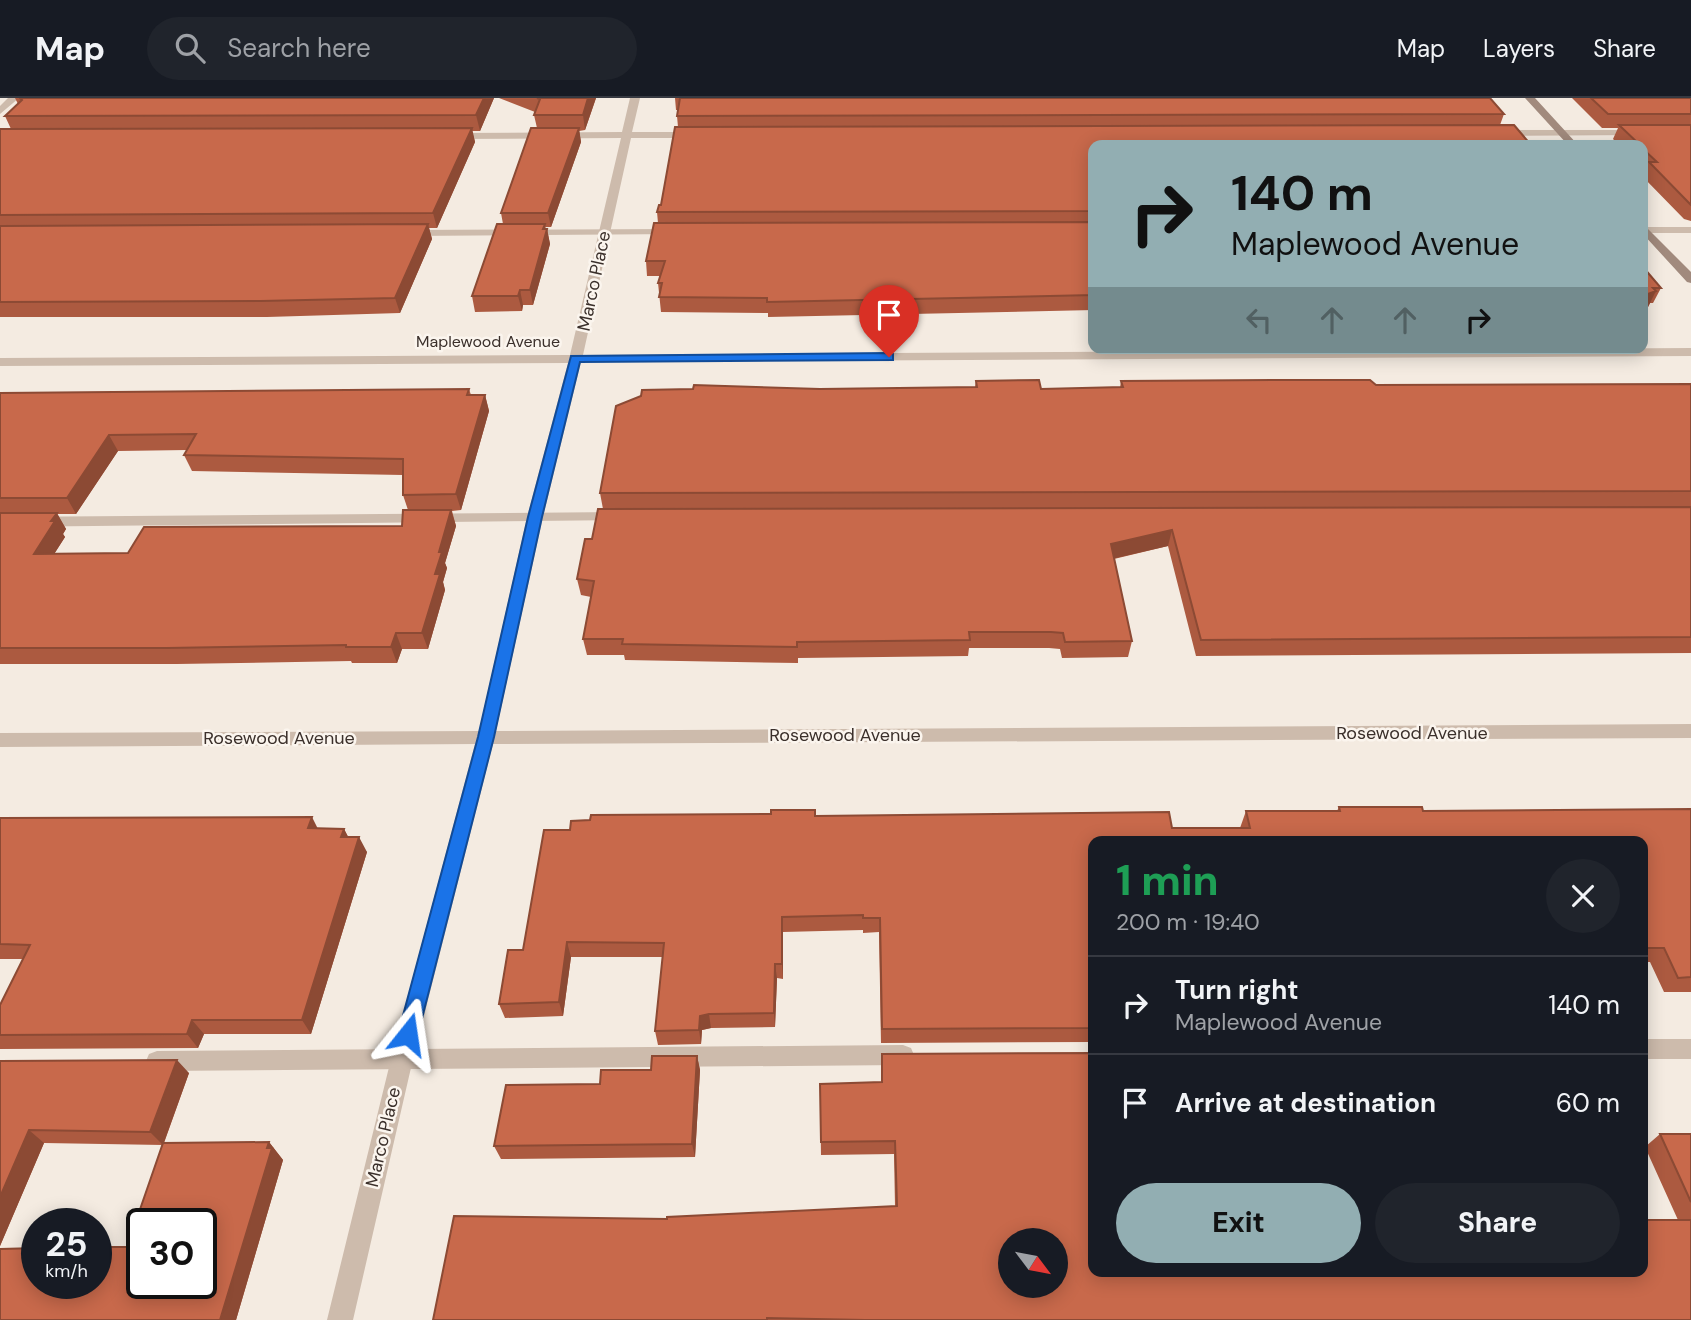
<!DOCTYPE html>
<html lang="en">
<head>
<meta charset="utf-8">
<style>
	:root { --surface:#171b24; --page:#20242c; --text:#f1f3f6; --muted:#9ea1a6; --line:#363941; --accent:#92aeb2 }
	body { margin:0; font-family:"DM Sans",sans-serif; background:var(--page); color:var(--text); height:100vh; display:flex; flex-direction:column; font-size:26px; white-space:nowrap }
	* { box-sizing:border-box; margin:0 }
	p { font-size:23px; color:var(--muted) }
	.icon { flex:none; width:38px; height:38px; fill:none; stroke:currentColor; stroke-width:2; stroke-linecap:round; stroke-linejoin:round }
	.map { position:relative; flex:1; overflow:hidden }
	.panel { position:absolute; left:1088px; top:738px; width:560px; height:441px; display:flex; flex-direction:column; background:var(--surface); border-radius:14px; box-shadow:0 4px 18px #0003 }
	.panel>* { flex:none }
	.top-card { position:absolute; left:1088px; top:42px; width:560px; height:214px; border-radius:14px; box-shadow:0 4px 18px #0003; background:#92aeb2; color:#111; overflow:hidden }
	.needle { width:46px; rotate:122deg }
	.controls { position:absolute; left:998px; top:1130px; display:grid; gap:14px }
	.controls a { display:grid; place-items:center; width:70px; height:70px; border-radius:50%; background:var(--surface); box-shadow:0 4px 18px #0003; font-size:35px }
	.speed { position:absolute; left:21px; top:1110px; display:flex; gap:14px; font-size:35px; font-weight:700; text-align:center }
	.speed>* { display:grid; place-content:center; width:91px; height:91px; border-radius:50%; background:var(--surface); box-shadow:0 4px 18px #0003; line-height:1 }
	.speed small { font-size:18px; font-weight:400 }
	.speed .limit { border:4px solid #111; border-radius:10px; background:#fff; color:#111 }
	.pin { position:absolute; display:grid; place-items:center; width:60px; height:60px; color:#fff; margin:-72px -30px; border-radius:50% 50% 50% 0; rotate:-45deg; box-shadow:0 0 7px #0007 }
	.pin .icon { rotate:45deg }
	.me { position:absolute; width:77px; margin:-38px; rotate:15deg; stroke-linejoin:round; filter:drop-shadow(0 0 5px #0008) }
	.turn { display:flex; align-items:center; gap:24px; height:147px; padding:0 28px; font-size:32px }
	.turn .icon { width:91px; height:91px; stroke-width:2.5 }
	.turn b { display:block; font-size:49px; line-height:60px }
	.lanes { display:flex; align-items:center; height:66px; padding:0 28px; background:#0003; justify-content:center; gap:35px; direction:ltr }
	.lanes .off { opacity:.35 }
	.round { display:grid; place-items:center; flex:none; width:74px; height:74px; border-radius:37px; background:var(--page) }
	.head { display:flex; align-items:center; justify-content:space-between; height:119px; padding:0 28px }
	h1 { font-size:42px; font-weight:800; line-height:52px; color:#1e9e55 }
	.cta { display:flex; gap:14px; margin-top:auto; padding:14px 28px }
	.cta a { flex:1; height:80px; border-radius:42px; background:var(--accent); color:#111; font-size:28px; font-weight:800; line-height:80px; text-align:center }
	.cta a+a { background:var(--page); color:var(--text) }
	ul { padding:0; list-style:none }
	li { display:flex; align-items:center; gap:21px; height:98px; padding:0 28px; border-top:2px solid var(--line) }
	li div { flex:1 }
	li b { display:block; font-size:26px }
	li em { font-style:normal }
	header { display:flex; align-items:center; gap:42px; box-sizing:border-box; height:98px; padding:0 35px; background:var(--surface); border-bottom:2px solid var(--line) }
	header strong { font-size:33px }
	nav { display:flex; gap:38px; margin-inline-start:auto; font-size:24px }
	.search { width:490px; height:63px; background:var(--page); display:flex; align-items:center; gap:18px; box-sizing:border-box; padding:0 24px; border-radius:38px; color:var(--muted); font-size:26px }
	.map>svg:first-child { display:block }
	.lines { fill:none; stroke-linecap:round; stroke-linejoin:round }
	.lane { fill:#cdbbac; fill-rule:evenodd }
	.street { fill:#cdbbac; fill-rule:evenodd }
	.secondary { fill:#a18a7d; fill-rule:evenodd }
	.wall { fill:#ac5a40; fill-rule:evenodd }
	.shaded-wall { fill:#8c4a34 }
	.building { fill:#c8694b; stroke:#8c4a34; stroke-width:2; fill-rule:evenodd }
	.route { fill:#1a73e8; stroke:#114b97; stroke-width:2 }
	.labels { text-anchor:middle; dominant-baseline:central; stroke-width:5; stroke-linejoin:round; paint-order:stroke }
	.far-street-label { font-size:16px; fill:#3b302b; stroke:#fbf5ee }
	.street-label { font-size:18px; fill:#3b302b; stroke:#fbf5ee }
</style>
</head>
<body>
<header>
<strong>Map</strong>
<div class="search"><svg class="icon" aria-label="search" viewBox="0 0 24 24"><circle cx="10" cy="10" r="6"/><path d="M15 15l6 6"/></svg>Search here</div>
<nav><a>Map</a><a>Layers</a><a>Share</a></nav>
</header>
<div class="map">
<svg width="1691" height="1222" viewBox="0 0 1691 1222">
	<rect width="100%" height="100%" fill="#f4ebe1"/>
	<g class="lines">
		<!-- lane -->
		<path class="lane" d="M1643,129h48v6h-48z
			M675,131l4,1v4l-270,2 -6,-3 6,-3z
			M620,414l8,5 -3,3 -625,7v-10z
			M1643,941h48v20h-48z
			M903,947l8,3 3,7 -3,7 -8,3 -746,6 -8,-3 -3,-7 3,-7 8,-3z"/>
		<!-- street -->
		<path class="street" d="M8,0h11l-19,16v-8z
			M630,0h10l-8,34h65l5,3 -5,3h-66l-48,217 1108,-7v8l-1110,6 -38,155 -47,214 1195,-7v14l-1198,6 -80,315 -60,261h-26l64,-261 84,-315 -475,3v-14l479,-2 48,-214 41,-154 -568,3v-8l570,-3 51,-217 -169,1 -5,-3 5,-3 170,-1z
			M1639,32l5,3 -1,2 -144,1 -5,-3 5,-3z"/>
		<!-- secondary -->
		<path class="secondary" d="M1525,0h10l43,47h-10z
			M1643,126l48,48v11l-4,-1 -44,-48z"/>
	</g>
	<!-- wall -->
	<path class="wall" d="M15,0h479l-14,33h-8l3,11 -38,86h-8l3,11 -32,74 -133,4h-267v-188h11l-6,-13 13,-12z
		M499,0h97l-11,32 -6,1 2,11 -30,85h-6l1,2h1l3,15 -17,61h-10l-1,6 -47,1 -3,-16 31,-72 -2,-11 36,-85 -3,-13 1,-3z
		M675,0h815l14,16 -4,11 -406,20v165l-326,7v-4l-107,-1 -3,-29 2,-7h-13l-1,-15 12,-38 -1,-11 4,-7 17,-78 -1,-11 1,-6h-2z
		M1572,0h119v123l-7,-2 -41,-42 2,-6 -2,-2v-24h-24l-6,-6 5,-11h-16z
		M1643,169l18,21 -8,15h-3l-2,4 -5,1z
		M976,283l65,8 79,-1 1,-7 255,4 315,-1v269l-495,3 -28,-110 -54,13 18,82 -4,16 -66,1 -2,-9 -11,-1h-80l-1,8 -170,2v5l-173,-3 -1,-5h-37l-4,-16 8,-42 -10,-2 -4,-16 26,-70 -3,-16 220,-104 155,-2z
		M469,291l2,6h14l4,16 -28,99 -9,1 4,15 -11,37 2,5 -4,14 2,8 -17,59h-26l-5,14h-45l-1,-2 -174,3h-177v-271zM187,352l-3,5 8,16 211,4v20l5,15 -6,16 -274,27 -74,1 11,-17 -2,-3 3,-5 -9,-15h19l42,-63z
		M1339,709l84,4 268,-2v183h-27l-14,-30h-7v-120h-549v200l-213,1 -2,-111 -16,1v-3l-80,2v47l-6,-1 -2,49 -64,1 -9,2 -1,14 -43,1 -3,-14 8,-74h-92l-8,59 -58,2 -6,-14 24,-54 47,-120 245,-14 357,12h68l6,-17h91z
		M0,720l344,11 4,8 19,15 -56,182h-107l-6,14 -198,1v-44l23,-46h-23z
		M882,956l212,218 584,-52 -33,-73 15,-13h31v186h-1258l234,-101 228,-13 -1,-52 -73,1 -1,-71 62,-2z
		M697,958l3,14 -5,87 -194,2 -7,-13 106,-62z
		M0,963l189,12 -25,70 105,-1 14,18 -47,160h-236l127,-73 36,-102 -119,-2 -44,103z"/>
	<!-- shaded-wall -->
	<path class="shaded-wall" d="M484,0h10l-14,33 -4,-16z
		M588,0h8l-11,32 -2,-15z
		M472,30l3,14 -38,86 -4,-15z
		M579,30l2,14 -30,85 -3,-14z
		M428,126l4,15 -32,74 -5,-15z
		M545,126l1,8 1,-3 3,15 -17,61 -3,-15z
		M520,192l3,15 -1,6 -4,-15z
		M1656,193l-8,16 -5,1v-5l5,-9z
		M485,297l4,16 -28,99 -5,-16z
		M109,337l9,16 -42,63 -9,-16z
		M451,412l5,16 -11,37 2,5 -4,14 2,8 -17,59 -6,-16 17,-81z
		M57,415l9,16 -3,5 2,3 -21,33 -10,-16 17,-33z
		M1172,432l-4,16 -61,14 4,-16z
		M396,535l6,16 -5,14 -6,-16z
		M312,719l8,16 -12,-5z
		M344,731l8,15 -11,-7z
		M359,739l8,15 -56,182 -9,-14z
		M782,819l1,15v47l-1,-15z
		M567,844l4,15 -8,59 -4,-14z
		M775,866l2,14 -2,49 -1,-14z
		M709,916l2,14 -9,2 -1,14 -2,-14 1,-14z
		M192,922l12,14 -6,14 -11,-14z
		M697,958l3,14 -5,87 -3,-13z
		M177,962l12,13 -26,72 -13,-13z
		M29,1032l15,13 -44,103v-49z
		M269,1044l14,18 -47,160h-16z"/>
	<!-- building -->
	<path class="building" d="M20,0h464l-8,17 -471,1 17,-16z
		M537,0h51l-5,17h-49l6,-16z
		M680,0h810l14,16 -827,2z
		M1591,0h100v16h-83z
		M1514,27l17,20h-437v66l-437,1 2,-7h2l14,-78z
		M1619,27h72v80l-42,-43h8l-14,-13v-4h-3z
		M472,30l-39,85 -433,2v-86z
		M531,30h48l-31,85h-47z
		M1094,124v73l-327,7v-4l-108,-1 3,-14h-4l7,-22h-19l8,-38z
		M428,126l-33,74 -134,3 -261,1v-76z
		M497,126h48l-2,5h4l-17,61h-10l-2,6h-46z
		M1643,169l18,21h-8l3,3 -8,3h-5z
		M1039,282l2,9 82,-2 -2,-6 167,-1h82l6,5 315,-1v107l-1091,2 16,-87 25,-10 1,-6 51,-1 1,-4 126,4 157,-2 -1,-6z
		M469,291l-2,6h18l-29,99 -53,1v-36l-219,-4 12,-21 -87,1 -42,63h-67v-105z
		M1691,409v130l-490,3 -29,-110 -61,14 21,97 -67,1 -2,-9 -12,-1h-82l1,8 -173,2v5l-175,-3 1,-5h-40l11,-58 -17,-2 8,-40h7l6,-30z
		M403,412h48l-12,42h3l-7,22h5l-18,59h-26l-5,14h-45v-2l-179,3h-167v-135h57l-6,8h4l-21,33 94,-1 16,-26 258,-1z
		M1339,709h83l1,4 268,-2v168l-13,1 -14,-30h-21v-106h-549v186l-212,1 -2,-111h-17v-3l-81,2v47h-7l-1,49 -65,1 -9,2 -1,14 -44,1 9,-88 -97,-1 -8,60 -60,2 9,-54h15l21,-120h26l1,-9 19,-1 1,-5 180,-1v-4h44v6l354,-4 3,16h78l-4,-17h94z
		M312,719l-4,11 36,1 -3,8h18l-57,183h-110l-5,14 -187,1v-30l30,-60 -30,-1v-126z
		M1094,955v219h549v-52h48v100h-826l-98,-2v2h-334l21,-104 213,3v-2l230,-11 -2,-65 -74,1 -1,-58 62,-2v-28zM1010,1143h45v45h-45z
		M652,958h45l-5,88 -198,2 12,-61 94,-1 1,-14h50z
		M177,962l-27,72 -121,-2 -29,67v-136z
		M1660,1036h31v68z
		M269,1044l-2,6h5l-52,172h-220v-71l37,-1v35h59v-36h31l36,-104zM142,1125h59v60h-59z"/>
	<!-- route -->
	<path class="route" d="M889,255l4,1v6l-313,2 -38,155 -48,220 -76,297 -3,7 -7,2 -7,-2 -3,-7 80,-297 50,-220 43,-161z"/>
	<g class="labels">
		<!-- far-street labels -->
		<g class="far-street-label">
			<text x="488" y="243">Maplewood Avenue</text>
		</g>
		<!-- street labels -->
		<g class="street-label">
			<text transform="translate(594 183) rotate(-78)">Marco Place</text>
			<text x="1412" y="635">Rosewood Avenue</text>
			<text x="845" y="637">Rosewood Avenue</text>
			<text x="279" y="640">Rosewood Avenue</text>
			<text transform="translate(383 1039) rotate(-77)">Marco Place</text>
		</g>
	</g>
</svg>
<div class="controls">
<a><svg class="needle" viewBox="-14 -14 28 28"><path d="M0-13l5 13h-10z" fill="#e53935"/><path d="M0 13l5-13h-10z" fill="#9ea1a6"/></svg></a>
</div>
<div class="speed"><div>25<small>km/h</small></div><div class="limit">30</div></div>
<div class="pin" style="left:889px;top:259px;background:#d93025"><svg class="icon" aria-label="arrive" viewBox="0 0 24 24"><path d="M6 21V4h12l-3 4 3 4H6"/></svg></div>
<svg class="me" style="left:408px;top:936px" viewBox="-20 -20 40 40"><path d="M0-17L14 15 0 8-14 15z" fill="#1a73e8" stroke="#fff" stroke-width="4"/></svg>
<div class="top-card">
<div class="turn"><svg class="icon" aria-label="right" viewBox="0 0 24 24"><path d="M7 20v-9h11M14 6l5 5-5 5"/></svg><div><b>140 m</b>Maplewood Avenue</div></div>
<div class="lanes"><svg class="icon off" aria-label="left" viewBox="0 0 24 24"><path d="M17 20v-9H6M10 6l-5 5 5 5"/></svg><svg class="icon off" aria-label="ahead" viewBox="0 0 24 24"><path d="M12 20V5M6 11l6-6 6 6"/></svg><svg class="icon off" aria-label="ahead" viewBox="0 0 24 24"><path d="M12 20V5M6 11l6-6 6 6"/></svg><svg class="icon" aria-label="right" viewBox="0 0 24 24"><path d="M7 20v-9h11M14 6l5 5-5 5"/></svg></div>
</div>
<section class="panel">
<div class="head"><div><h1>1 min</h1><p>200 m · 19:40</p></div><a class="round"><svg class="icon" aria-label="close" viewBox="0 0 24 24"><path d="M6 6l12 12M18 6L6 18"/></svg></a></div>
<ul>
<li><svg class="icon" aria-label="right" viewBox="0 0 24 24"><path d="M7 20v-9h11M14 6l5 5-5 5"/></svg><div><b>Turn right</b><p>Maplewood Avenue</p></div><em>140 m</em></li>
<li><svg class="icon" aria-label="arrive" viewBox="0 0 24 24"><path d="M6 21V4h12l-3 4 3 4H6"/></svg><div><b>Arrive at destination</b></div><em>60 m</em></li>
</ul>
<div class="cta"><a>Exit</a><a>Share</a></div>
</section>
</div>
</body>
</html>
